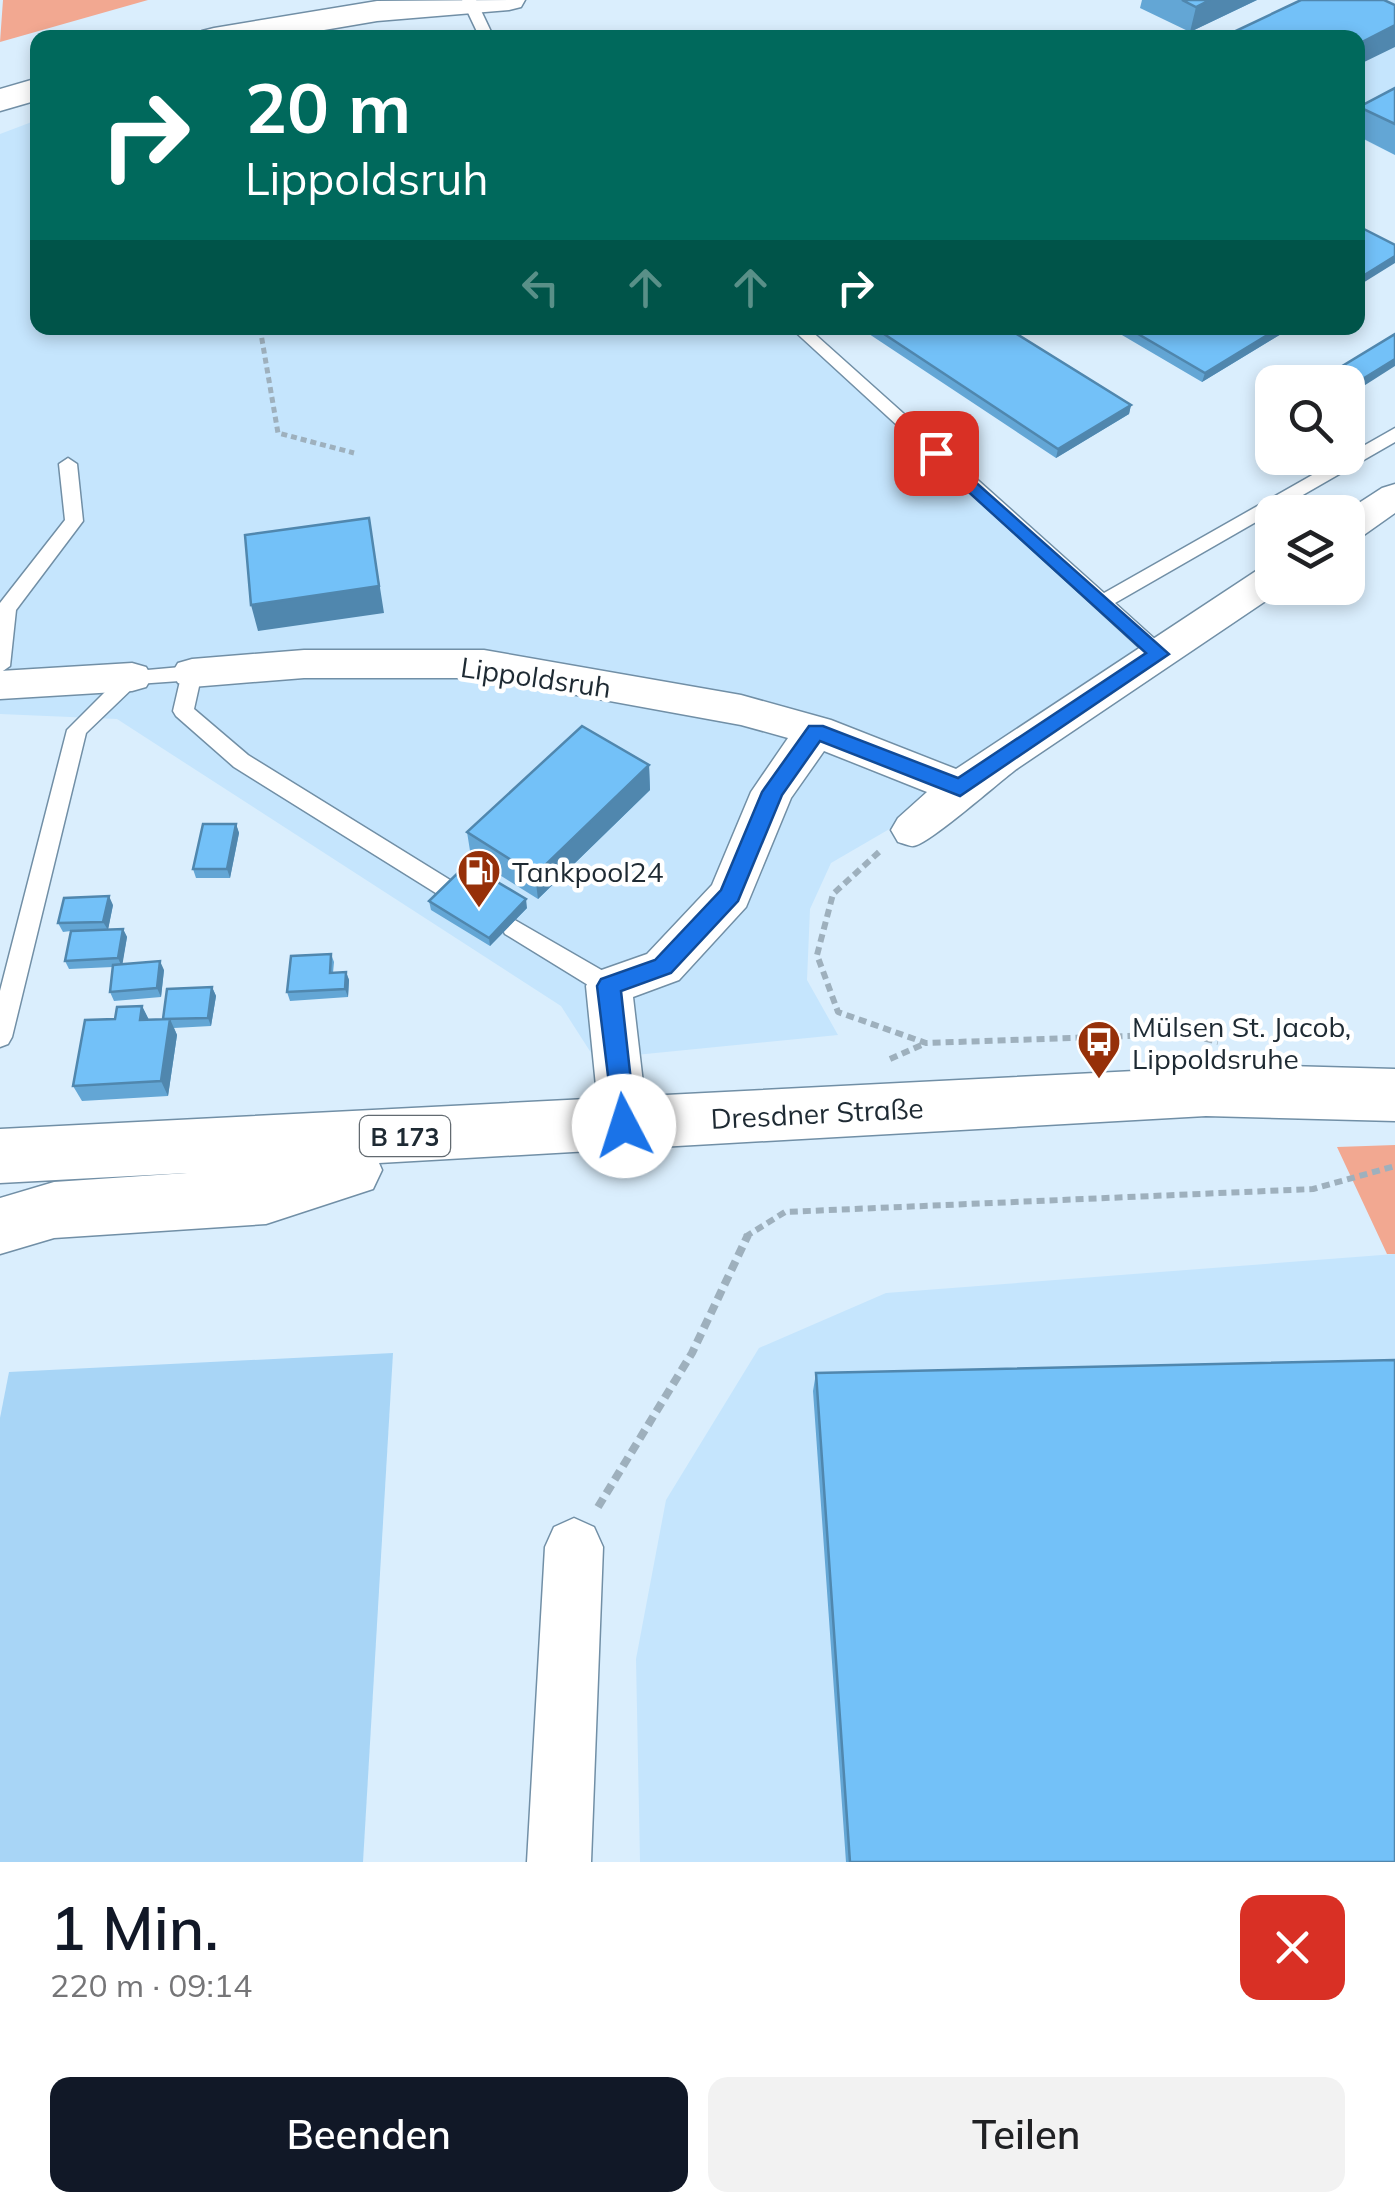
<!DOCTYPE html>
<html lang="de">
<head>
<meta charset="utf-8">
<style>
	:root { --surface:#fff; --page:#f2f2f2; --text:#202124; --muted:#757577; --accent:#111827 }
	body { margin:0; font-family:Mulish,sans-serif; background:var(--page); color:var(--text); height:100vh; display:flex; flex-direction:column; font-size:38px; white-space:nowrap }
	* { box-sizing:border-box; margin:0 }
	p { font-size:32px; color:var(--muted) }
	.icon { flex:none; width:55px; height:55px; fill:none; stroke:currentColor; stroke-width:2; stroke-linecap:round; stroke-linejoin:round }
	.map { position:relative; height:1862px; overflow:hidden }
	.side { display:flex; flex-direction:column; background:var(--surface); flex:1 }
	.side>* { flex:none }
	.hud { position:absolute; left:30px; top:30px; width:1335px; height:305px; border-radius:20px; box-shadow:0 5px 15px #0003; background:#00695c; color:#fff; overflow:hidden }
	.tools { position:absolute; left:1255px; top:365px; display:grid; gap:20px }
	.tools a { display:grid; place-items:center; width:110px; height:110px; border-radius:20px; background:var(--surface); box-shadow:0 5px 15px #0003; font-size:50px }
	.pin { position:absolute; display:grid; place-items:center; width:85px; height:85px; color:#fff; margin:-42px; border-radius:20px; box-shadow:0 5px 15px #0006 }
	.me { position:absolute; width:110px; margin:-55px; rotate:355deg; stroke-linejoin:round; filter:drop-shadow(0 0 8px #0008) }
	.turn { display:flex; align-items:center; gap:35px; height:210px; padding:0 50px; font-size:45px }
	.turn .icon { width:130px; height:130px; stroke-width:2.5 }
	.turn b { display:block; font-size:70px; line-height:85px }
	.lanes { display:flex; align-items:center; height:95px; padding:0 50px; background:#0003; justify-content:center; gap:50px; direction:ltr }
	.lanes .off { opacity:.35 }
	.round { display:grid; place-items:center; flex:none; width:105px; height:105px; border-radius:20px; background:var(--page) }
	.overview { display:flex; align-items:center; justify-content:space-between; height:170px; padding:0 50px }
	h1 { font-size:60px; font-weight:600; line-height:75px; color:var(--accent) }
	.cta { display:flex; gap:20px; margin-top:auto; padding:20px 50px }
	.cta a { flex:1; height:115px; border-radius:20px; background:var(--accent); color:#fff; font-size:40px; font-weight:600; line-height:115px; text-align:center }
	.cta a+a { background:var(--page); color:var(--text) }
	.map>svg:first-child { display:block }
	.built { fill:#c5e5fd }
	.green { fill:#f2a891 }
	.water { fill:#a8d5f6 }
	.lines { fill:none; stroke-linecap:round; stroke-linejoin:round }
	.service-casing { stroke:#718fa6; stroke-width:3 }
	.minor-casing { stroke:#718fa6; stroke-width:3 }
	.secondary-casing { stroke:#718fa6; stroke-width:3 }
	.primary-casing { stroke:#718fa6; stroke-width:3 }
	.path-far2 { stroke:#9eb0bd; stroke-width:5; stroke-dasharray:6 4; stroke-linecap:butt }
	.path-far1 { stroke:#9eb0bd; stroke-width:6; stroke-dasharray:8 5; stroke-linecap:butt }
	.path { stroke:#9eb0bd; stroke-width:8; stroke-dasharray:10 6; stroke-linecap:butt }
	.service { fill:#fff; fill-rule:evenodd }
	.minor { fill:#fff; fill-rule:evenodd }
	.secondary { fill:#fff; fill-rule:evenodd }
	.primary { fill:#fff; fill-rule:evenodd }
	.wall { fill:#63a6d5 }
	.shaded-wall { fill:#5087ae }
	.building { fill:#73c1f8; stroke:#5087ae; stroke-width:2.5 }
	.route { fill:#1a73e8; stroke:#114b97; stroke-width:2.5 }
	.labels { text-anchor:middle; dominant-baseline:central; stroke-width:9; stroke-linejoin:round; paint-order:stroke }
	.shield { fill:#fff; stroke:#626a70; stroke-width:2.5 }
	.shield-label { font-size:25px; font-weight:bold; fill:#1e2a33 }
	.street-label { font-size:28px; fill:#1e2a33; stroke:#fff }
	.poi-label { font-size:28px; fill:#1e2a33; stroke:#fff; text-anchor:start }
</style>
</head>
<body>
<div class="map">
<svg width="1395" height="1862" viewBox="0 0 1395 1862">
	<rect width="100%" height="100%" fill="#daeefd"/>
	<!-- built -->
	<path class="built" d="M1337,0h58v155l-37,-18v-99h-97z
		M37,120l1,208h762l359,326 -199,134 -129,75 -21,46 -3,71 31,55 -243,24 -34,-53 -444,-287 -117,-5v-580z
		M1395,1254v608h-755l-4,-203 30,-159 93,-152 127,-55z"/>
	<!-- green -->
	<path class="green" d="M3,0h145l-148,42z
		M1395,1145v109h-8l-50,-107z"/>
	<!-- water -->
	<path class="water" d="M393,1353l-30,509h-363v-444l9,-46z"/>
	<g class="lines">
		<defs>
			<path id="service" d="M462,0h14l18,38h-14z
				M791,328h17l296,265 291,-165v14l-280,161 51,46 3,5 -10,7 -7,-2z
				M68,458l9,6 6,57 -67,89 -6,56 -10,7v-70l65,-83 -6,-56z
				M192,666l10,7 -8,36 54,46 207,128 3,6 -3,6h-16l-205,-128 -58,-51 -3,-5 7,-30 -43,3 -51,49 -74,304 -4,7 -8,3v-56l67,-261 58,-58z
				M513,919l104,60 4,7 -4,7h-16l-96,-59 -3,-6 3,-6z"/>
			<path id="minor" d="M1395,484v29l-34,24 -13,3 -3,-28 37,-24z
				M1272,565v23h13l-267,180c-18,13 -91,78 -105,78 -1,1 -14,-4 -15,-4l-7,-12 7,-12 29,-26 -103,-41 -33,47 -45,109 -67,73 -46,17 15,129 -7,15 -17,6 -17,-6 -7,-15 -14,-140 7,-13 54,-19 65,-69 39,-93 37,-54 -47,-13 -257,-47h-180l-112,9 -14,-4 -6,-10 6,-10 14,-4 112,-9h180l257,45 90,25 125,49 303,-200z
				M132,663l14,4 6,10 -6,10 -14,4 -132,8v-28z
				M574,1518l20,9 9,20 -12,315h-64l18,-315 9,-20z"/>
			<path id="secondary" d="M525,0l-4,7 -12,3 -132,11 -100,17h-79l4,-7 12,-3 163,-27z
				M38,78v22l-38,11v-22z"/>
			<path id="primary" d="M1253,1065l142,4v52l-189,-5 -827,47 3,7 -9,19 -107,35 -212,14 -54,16v-56l54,-16 133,-9 -187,10v-54z"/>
		</defs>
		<!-- service casing -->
		<use href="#service" class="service-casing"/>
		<!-- minor casing -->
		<use href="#minor" class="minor-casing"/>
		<!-- secondary casing -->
		<use href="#secondary" class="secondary-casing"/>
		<!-- primary casing -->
		<use href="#primary" class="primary-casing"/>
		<!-- path-far2 -->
		<path class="path-far2" d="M260,328l18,105 76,20"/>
		<!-- path-far1 -->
		<path class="path-far1" d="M879,852l-46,42 -16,61 21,57 88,31 262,-9 30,8
			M890,1059l36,-16
			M745,1237l40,-25 528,-23 82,-23"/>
		<!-- path -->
		<path class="path" d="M598,1507l94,-154 56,-118"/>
		<!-- service -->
		<use href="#service" class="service"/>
		<!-- minor -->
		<use href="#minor" class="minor"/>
		<!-- secondary -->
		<use href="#secondary" class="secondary"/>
		<!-- primary -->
		<use href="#primary" class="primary"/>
	</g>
	<!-- wall -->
	<path class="wall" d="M1142,0h115l-67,32 -50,-24z
		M1395,88v67l-37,-19v-24l1,-5z
		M860,328h147l124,77 -2,9 -73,44z
		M1110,328h181l-89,54z
		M649,765l1,25 -112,109 -67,-42 -4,-25z
		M236,824l3,9 -9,45h-34l-3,-9z
		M429,901l98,7 -37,38 -59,-36z
		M113,905l-5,24h15l4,8 -5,27 42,6 -3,27 -47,4 -4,-9 3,-25 -44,2 -4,-8 6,-30 -8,1 -5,-9z
		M331,954l3,8 -1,11 13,-1 3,8 -1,17 -58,4 -3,-9z
		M212,987l4,9 -5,30 -37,2 3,7 -9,61 -86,5 -9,-15 42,-67 27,-13 7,14 14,-1z
		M816,1373l579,489h-549l-33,-471z"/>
	<!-- shaded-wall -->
	<path class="shaded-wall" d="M1210,0h47l-67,32 6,-25z
		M1395,25v22l-37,18v-21z
		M1395,256v7l-37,23v-7z
		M1279,328h12l-89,54 3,-9z
		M1395,359v7l-47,30v-8z
		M1131,405l-2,9 -73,44 2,-9z
		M369,518l15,95 -126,18 -7,-26z
		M649,765l1,25 -112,109 -3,-24z
		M236,824l3,9 -9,45 -3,-9z
		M109,896l4,9 -5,25 -5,-8z
		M526,899l1,9 -37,38 -1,-8z
		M123,929l4,8 -5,30 -4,-9z
		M160,961l4,9 -3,27 -4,-9z
		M346,972l3,8 -1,17 -3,-8z
		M212,987l4,9 -5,30 -3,-8z
		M142,1006l8,16 -10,-2z
		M170,1019l7,16 -9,61 -7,-15z"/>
	<!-- building -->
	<path class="building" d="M1182,0h28l-14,7z
		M1301,0h83l11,5v20l-37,19v-6h-137z
		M1395,88v36l-36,-17z
		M1358,226l37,19v11l-37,23z
		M875,328h132l124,77 -73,44z
		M1128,328h151l-74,45z
		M1395,334v25l-47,29v-6h-32z
		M369,518l10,68 -128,19 -6,-70z
		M582,726l67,39 -114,110 -68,-43z
		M203,824h33l-9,45h-34z
		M467,864l59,35 -37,39 -60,-37z
		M109,896l-6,26 -45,1 6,-25z
		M123,929l-5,29 -53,3 6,-30z
		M331,954l-1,19 16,-1 -1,17 -58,3 4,-36z
		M160,961l-3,27 -47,4 3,-27z
		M212,987l-4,31 -45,1 4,-30z
		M142,1006l-2,14 30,-1 -9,62 -88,5 12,-66 30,-1 2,-12z
		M1395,1360v502h-545l-34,-489z"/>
	<!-- route -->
	<path class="route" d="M936,447l233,207 -209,142 -140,-55 -38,54 -44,106 -67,72 -50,18 15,135 -3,7 -9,4 -9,-4 -18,-147 4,-7 54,-19 66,-70 41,-98 47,-66h14l135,52 188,-125 -216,-196 -3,-4z"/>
	<!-- icons -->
	<defs>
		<symbol id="fuel-pin" viewBox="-11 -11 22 30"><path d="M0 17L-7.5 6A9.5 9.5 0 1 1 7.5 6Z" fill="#963009" stroke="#fff"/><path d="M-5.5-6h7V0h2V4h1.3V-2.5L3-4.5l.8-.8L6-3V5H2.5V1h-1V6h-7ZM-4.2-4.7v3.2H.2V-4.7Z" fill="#fff"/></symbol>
		<symbol id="bus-pin" viewBox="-11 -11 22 30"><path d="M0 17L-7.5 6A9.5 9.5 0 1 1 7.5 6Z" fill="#963009" stroke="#fff"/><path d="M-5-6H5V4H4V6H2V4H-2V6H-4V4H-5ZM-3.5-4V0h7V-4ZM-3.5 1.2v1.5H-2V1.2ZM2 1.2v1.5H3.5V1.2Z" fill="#fff"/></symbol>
	</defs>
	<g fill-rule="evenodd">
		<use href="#fuel-pin" x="454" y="846" width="50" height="68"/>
		<use href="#bus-pin" x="1074" y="1017" width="50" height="68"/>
	</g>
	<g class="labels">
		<!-- shield labels -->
		<rect class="shield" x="360" y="1116" width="90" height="40" rx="8"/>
		<g class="shield-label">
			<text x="405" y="1136">B 173</text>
		</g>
		<!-- street labels -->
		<g class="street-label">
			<text transform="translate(536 677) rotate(8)">Lippoldsruh</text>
			<text transform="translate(817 1113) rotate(-3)">Dresdner Straße</text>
		</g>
		<!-- poi labels -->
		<g class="poi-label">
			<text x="512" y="871">Tankpool24</text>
			<text x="1132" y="1026">Mülsen St. Jacob,<tspan x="1132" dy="32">Lippoldsruhe</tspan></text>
		</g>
	</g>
</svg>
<div class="tools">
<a><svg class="icon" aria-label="search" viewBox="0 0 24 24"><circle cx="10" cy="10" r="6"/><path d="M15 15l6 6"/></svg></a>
<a><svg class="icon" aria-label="layers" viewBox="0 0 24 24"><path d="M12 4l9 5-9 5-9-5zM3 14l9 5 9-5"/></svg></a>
</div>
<div class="pin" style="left:936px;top:453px;background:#d93025"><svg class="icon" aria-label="arrive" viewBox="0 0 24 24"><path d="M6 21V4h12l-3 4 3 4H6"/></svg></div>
<svg class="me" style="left:624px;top:1126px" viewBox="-20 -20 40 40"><circle r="19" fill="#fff"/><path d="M0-13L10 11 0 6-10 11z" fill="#1a73e8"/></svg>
<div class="hud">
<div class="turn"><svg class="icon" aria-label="right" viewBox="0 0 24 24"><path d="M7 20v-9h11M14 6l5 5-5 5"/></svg><div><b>20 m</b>Lippoldsruh</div></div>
<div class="lanes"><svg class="icon off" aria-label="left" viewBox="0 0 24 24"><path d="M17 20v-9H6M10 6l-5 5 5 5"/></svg><svg class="icon off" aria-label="ahead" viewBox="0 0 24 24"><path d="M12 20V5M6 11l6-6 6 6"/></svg><svg class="icon off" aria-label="ahead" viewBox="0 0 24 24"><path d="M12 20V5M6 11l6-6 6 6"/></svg><svg class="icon" aria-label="right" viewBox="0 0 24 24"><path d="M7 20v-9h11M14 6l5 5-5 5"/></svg></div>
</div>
</div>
<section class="side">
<div class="overview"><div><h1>1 Min.</h1><p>220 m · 09:14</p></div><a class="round" style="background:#d93025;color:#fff"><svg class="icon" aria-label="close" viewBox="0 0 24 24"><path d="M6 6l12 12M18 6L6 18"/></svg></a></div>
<div class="cta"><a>Beenden</a><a>Teilen</a></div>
</section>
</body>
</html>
